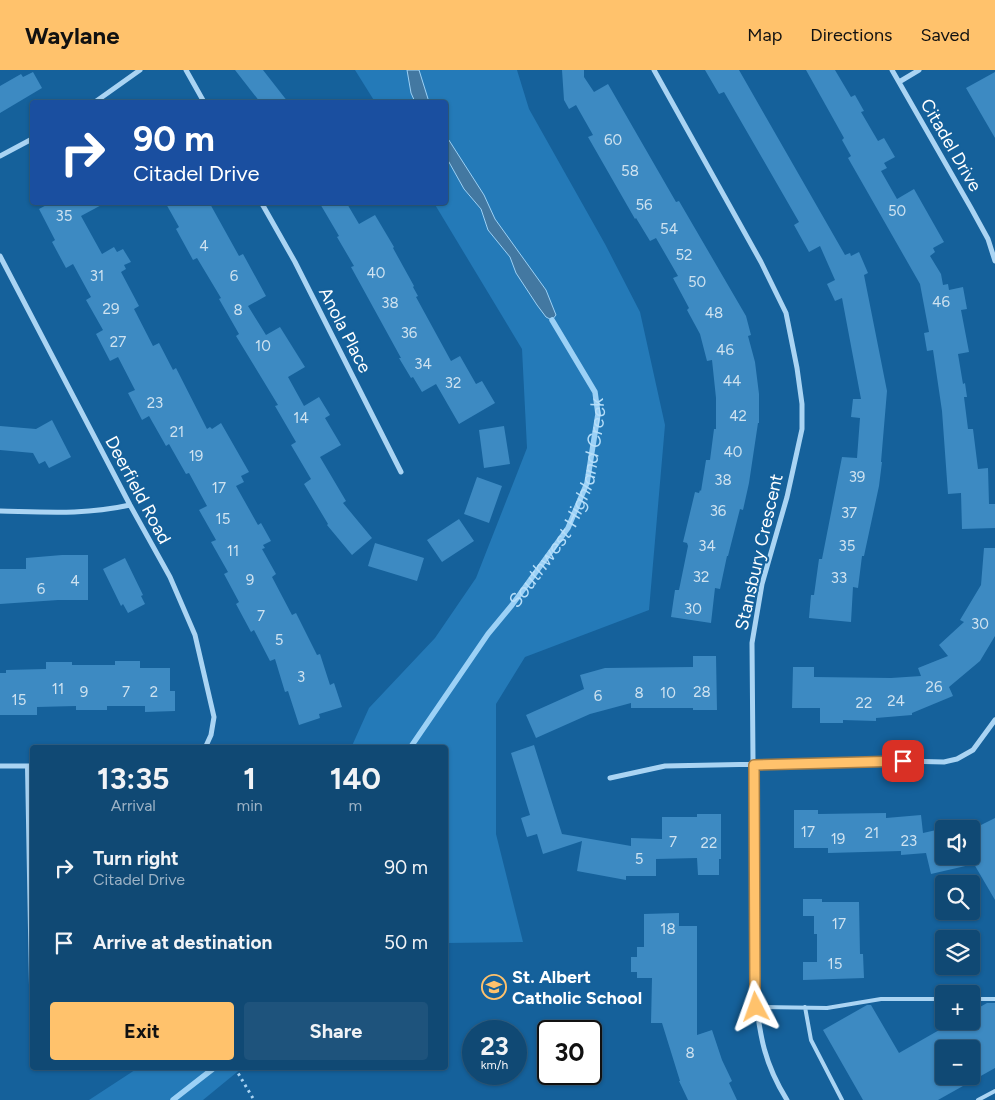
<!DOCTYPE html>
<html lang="en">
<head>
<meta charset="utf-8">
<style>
	:root { --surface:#104974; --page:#1e537c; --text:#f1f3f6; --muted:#9cb2c5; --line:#306186; --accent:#ffc26c }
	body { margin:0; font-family:Figtree,sans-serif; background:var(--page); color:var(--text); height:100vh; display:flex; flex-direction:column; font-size:19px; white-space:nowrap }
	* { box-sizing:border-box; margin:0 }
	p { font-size:16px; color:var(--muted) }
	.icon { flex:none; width:28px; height:28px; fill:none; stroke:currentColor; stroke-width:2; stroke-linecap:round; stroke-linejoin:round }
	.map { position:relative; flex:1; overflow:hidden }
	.drawer { position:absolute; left:30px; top:675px; width:418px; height:325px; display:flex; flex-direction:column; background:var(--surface); border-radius:5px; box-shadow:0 1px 4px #0004,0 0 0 1px var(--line) }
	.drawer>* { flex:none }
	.guide { position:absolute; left:30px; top:30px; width:418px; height:105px; border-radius:5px; box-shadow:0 1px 4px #0004,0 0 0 1px var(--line); background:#1a4fa0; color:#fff; overflow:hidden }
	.controls { position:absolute; left:935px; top:750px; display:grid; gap:10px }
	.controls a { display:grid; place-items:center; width:45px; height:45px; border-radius:5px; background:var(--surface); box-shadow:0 1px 4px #0004,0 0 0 1px var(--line); font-size:25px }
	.speed { position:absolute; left:462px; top:950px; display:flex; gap:10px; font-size:25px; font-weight:700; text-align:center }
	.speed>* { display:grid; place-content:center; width:65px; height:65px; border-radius:50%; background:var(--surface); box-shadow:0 1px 4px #0004,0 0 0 1px var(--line); line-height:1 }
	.speed small { font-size:12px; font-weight:400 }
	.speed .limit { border:2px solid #111; border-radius:8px; background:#fff; color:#111 }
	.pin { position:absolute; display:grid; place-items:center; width:42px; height:42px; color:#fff; margin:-21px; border-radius:10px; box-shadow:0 2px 8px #0006 }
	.me { position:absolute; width:55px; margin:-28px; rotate:356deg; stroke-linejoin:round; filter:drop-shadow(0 0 4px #0008) }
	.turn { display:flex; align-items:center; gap:18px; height:105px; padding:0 20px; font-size:22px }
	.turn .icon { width:65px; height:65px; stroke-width:2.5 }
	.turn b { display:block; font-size:35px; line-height:42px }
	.eta { display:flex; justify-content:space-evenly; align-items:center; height:85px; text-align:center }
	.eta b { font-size:30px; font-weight:700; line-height:35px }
	.cta { display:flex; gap:10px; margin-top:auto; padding:10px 20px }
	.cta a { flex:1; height:58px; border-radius:5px; background:var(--accent); color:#111; font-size:20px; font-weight:700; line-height:58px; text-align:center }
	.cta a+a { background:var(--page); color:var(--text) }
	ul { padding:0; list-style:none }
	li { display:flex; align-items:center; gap:15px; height:75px; padding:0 20px }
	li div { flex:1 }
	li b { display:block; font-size:19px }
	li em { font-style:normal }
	header { display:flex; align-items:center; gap:30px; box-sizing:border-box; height:70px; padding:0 25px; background:var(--accent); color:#111 }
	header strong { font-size:24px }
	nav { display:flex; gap:28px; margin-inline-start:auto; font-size:18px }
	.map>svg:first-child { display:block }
	.green { fill:#247ab8 }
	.water { fill:#4378a1; stroke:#9cd1f6 }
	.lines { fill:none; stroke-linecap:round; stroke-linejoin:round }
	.stream { stroke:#9cd1f6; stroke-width:5.5 }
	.building { fill:#3d8ac2; fill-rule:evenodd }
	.path { stroke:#aad4f3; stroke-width:3; stroke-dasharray:2.5 4; stroke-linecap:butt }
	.service { stroke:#aad4f3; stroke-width:4 }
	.minor { stroke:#aad4f3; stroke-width:5 }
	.route-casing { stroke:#a67e46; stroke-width:12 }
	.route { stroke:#ffc26c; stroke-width:9 }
	.labels { text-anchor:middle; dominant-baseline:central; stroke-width:4; stroke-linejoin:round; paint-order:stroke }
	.number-label { font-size:15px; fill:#cee2f0 }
	.street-label { font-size:18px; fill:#fff; stroke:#15619b }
	.poi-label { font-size:18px; font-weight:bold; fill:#fff; stroke:#15619b; text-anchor:start }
	.water-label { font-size:19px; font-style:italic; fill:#b6def9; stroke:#15619b }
</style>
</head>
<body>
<header>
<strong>Waylane</strong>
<nav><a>Map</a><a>Directions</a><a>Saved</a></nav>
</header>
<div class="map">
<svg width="995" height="1030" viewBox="0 0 995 1030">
	<rect width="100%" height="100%" fill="#15619b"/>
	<!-- green -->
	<path class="green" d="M355,0h162l12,39 76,135 35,68 25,113 -16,185 -124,47 -29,47v130l27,108 -78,1v-195h-94l18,-40 66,-70 41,-60 51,-130 -5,-99 -88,-146 11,-1v-100h-70z
		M138,998h104l-39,32h-114z"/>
	<!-- water -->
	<path class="water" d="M407,0h12l10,32h-14l-4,-9z
		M445,64l39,61 11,24 51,71 10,25 -4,5 -6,-3 -9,-12 -21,-32 -6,-16 -22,-27 -7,-21 -17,-20 -19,-34z"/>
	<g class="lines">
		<!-- stream -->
		<g class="stream">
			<path id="s1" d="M410,678l78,-114 24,-29 56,-77 19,-45 11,-69 -3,-22 -43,-72"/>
			<path d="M173,1030l41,-32"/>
		</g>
	</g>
	<!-- building -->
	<path class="building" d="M235,0h28l25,32h-28z
		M562,0h22v7l10,15 14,-8 68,118 3,-1 67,115 5,19 -3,1 7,26 4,32v29h-1l-9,60 -6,27 -3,-1 -12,47h-1l-7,33 -5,-1 -4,35 -40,-6 4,-27h4l9,-44 -1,-3 -4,-1 12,-50 4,1 1,-3 1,1 5,-31h4l4,-31h2v-31l-4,-38 -5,1 -7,-27 -13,-24 2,-2 -16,-30 5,-2 -22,-38 -6,3 -14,-23 -1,1 -47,-82 5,-2 -17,-30 -7,4 -5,-9z
		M705,0h34l106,185 5,-2 1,3 8,-4 9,21 -4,2 23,116 -6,71h1l-3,24 -15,70h-2l-4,32 -5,-1 -2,35 -42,-4 2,-23h3l5,-36h3l20,-102 15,1 3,-40 -9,-1 2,-18h8l-19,-101 -7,3 -8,-17 8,-4 -15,-34 -11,6 -15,-27 5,-3 -75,-130 -5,2z
		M806,0h29l16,27 4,-2 9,16 -3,1 17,29 6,-3 11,19 -11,6 3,5 -6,3 16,28 17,-10 30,53 -11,6 2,4 -5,4 11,18 2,11 5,-1 1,6 14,-3 4,22 -6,1 8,42 -11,2 5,30 2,-1 2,14h-3l4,32h5l5,40 10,-1 1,36h6v24l-33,1 -1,-36 -13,1 -6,-83 -9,-61 -6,1 -3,-18 5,-1 -9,-48 -72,-126 3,-2 -9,-16 2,-2z
		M33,2l9,16 -42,25v-27l21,-12 2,3z
		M995,2v66l-29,-50z
		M52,132h55l-26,14 21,38 12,-7 3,5 6,-3 8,13 -7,3 2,4 -5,3 18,34 -5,3 19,37 6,-3 14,27 3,-2 31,61 3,-2 2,2 9,-6 28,49 -8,4 3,6 -8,4 22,39 3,-2 10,18 -8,4 2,3 -3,1 14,25 -4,3 20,38 4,-2 21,42 3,-1 10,31 4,-2 8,24 -23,7 1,4 -21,7 -11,-34 -3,1 -10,-33 -5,2 -16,-31 -3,2 -15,-28 3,-2 -15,-28 4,-2 -17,-30 5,-2 -17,-30 8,-4 -18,-33 -3,1 -17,-30 -3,2 -17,-30 -7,4 -14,-27 7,-3 -17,-33 -8,4 -14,-27 7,-4 -17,-30 5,-3 -18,-33 -7,4 -14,-26 3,-2 -16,-31z
		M165,132h44l30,54 4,-2 23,42 -18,10 18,29 14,-8 25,40 -17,10 16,29 15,-9 11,18 -5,3 16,27 -21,12 26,44 -3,2 29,35 -20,17 -25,-30 1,-1 -24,-40 7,-5 -20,-34 5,-3 -21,-36 3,-1 -42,-69 3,-2 -20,-35 2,-1 -24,-40 -4,2 -17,-31 3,-2z
		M319,132h27l13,22 16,-9 19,32 -1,1 21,38 -1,1 5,9 -2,1 35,64 9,-5 16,28 6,-3 13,22 -36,21 -23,-40 -14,8 -9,-15 -2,1 -12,-20h2l-50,-91 3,-1 -17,-29 2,-1z
		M52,350l19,37 -22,11 -4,-7 -6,3 -6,-11 -33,-3v-24l36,3z
		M504,356l6,38 -26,4 -5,-38z
		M477,407l25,9 -13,37 -25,-9z
		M459,449l15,22 -32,21 -15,-22z
		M375,473l49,15 -7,23 -49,-15z
		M984,478h11v88l-15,25 -31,26 4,9 -41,17v2l-36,3v3l-33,-1v3h-23v-15h-28l1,-41h21v10l77,1 30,-2 -3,-8 30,-12 -9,-11 25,-23 -4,-2 21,-35z
		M62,485h26v45h-30l-58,4v-35h26v-11z
		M125,488l18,37 -2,1 4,8 -17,9 -5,-9 -2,2 -18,-37z
		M693,586h23l1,54h-24v-2h-62v-5l-41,11 -54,24 -10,-23 58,-26 -4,-14 25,-7 88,-1z
		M115,591h25v7h30v23h5v20l-30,1v-6h-38v4h-31v-4l-39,1v8h-37v-42h6v-3l40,-1v-7h26v3h43z
		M534,675l28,89 69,12v-8l31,1v-22h35v-3h24v45h-2v16h-21l-1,-17 -41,1v17h-30v4l-49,-9 5,-30 -39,13 -6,-20 -10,3 -6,-19 9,-3 -19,-62z
		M794,740h24v4l68,-1v5l35,-3 2,18 40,-9 1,5h-20v27h27v-26l24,-12v82l-21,-36 -43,10 -5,-21 -25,2v-4l-73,2v-5h-34z
		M803,829h19v3h37l1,52h3l1,24 -61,2v-18h14v-28h-3v-18h-11z
		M679,843v13h18v109l15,-5 10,30 10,21 -3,2 8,17h-49l-9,-19h1l-18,-58h-11l1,-45h-15v-6h-6v-15h6v-10h7v-33z
		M987,933h8v65l-57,32h-75l-40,-70 44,-25h4l28,48 56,-32h16v-9zM944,979h27v27h-27z"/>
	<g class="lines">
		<!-- path -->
		<path class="path" d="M235,998l19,32"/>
		<!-- service -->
		<path class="service" d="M27,696l4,219
			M971,929h24
			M756,937l71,1 54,-9h63
			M805,937l6,33 31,60
			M978,1030l17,-9"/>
		<!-- minor -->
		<path class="minor" d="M186,0l18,32
			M654,0l107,192 25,51 11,55 5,36v25l-15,68 -25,87 -10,59 3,351c5,42 9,69 32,106
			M892,0l79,138 17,31 7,22
			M899,12l20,-12
			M95,32l45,-32
			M0,86l32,-17
			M261,132l34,60 106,210
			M0,186l130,249 40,72 25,58 19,82 -3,18 -6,13
			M0,441c45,1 86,4 130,-6
			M0,696h32
			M610,708l55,-12 238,-5 41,1 13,-3 16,-9 22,-30"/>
	</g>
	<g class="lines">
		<defs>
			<path id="route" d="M756,937l-1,-13 -1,-229 149,-4"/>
		</defs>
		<!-- route casing -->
		<use href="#route" class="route-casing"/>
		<!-- route -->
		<use href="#route" class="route"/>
	</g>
	<!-- icons -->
	<defs>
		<symbol id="school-ring" viewBox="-11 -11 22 22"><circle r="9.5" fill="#15619b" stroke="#ffc26c" stroke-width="1.5"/><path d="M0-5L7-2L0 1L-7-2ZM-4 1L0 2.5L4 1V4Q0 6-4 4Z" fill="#ffc26c"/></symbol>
	</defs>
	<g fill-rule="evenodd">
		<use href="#school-ring" x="480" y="903" width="28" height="28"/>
	</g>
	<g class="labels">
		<!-- number labels -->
		<g class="number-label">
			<text x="613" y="70">60</text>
			<text x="630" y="101">58</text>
			<text x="644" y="135">56</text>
			<text x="897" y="141">50</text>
			<text x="64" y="146">35</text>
			<text x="669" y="159">54</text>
			<text x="204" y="176">4</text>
			<text x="684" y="185">52</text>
			<text x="376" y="203">40</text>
			<text x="97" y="206">31</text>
			<text x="234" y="206">6</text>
			<text x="697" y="212">50</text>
			<text x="941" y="232">46</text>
			<text x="390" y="233">38</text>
			<text x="111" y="239">29</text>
			<text x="238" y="240">8</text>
			<text x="714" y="243">48</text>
			<text x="409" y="263">36</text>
			<text x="118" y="272">27</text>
			<text x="263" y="276">10</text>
			<text x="725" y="280">46</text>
			<text x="423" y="294">34</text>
			<text x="732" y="311">44</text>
			<text x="453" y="313">32</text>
			<text x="155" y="333">23</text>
			<text x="738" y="346">42</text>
			<text x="301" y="348">14</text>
			<text x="177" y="362">21</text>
			<text x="733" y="382">40</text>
			<text x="196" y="386">19</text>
			<text x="857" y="407">39</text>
			<text x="723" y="410">38</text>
			<text x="219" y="418">17</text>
			<text x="718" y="441">36</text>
			<text x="849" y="443">37</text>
			<text x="223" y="449">15</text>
			<text x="707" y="476">34</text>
			<text x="847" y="476">35</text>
			<text x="233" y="481">11</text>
			<text x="701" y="507">32</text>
			<text x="839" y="508">33</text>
			<text x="250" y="510">9</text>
			<text x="75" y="511">4</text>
			<text x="41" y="519">6</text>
			<text x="693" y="539">30</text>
			<text x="261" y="546">7</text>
			<text x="980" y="554">30</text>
			<text x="279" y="570">5</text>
			<text x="301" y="607">3</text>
			<text x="934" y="617">26</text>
			<text x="58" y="619">11</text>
			<text x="84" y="622">9</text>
			<text x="126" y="622">7</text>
			<text x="154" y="622">2</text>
			<text x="702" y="622">28</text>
			<text x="639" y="623">8</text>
			<text x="668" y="623">10</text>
			<text x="598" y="626">6</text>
			<text x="19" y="630">15</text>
			<text x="896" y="631">24</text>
			<text x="864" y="633">22</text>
			<text x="808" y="762">17</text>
			<text x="872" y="763">21</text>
			<text x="838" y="769">19</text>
			<text x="909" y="771">23</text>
			<text x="673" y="772">7</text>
			<text x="709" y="773">22</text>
			<text x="639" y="789">5</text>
			<text x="839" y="854">17</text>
			<text x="668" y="859">18</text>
			<text x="835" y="894">15</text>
			<text x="690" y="983">8</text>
		</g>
		<!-- street labels -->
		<g class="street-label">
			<text transform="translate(951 75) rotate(60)">Citadel Drive</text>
			<text transform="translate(345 260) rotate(63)">Anola Place</text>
			<text transform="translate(138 420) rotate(62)">Deerfield Road</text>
			<text transform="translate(759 482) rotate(-77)">Stansbury Crescent</text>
		</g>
		<!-- poi labels -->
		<g class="poi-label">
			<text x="512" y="907">St. Albert<tspan x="512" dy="21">Catholic School</tspan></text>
		</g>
		<!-- water labels -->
		<g class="water-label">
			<text stroke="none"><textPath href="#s1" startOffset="291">Southwest Highland Creek</textPath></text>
		</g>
	</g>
</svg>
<div class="controls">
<a><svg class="icon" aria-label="sound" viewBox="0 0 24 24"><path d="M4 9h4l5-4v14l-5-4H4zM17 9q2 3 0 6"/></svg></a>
<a><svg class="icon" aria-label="search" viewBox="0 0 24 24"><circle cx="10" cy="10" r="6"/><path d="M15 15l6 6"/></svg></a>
<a><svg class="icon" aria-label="layers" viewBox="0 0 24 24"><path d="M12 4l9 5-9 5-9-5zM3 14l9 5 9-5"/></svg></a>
<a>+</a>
<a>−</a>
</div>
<div class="speed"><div>23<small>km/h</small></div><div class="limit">30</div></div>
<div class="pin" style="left:903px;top:691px;background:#d93025"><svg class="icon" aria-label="arrive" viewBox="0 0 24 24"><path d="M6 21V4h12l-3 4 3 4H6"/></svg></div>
<svg class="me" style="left:756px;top:937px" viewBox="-20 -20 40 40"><path d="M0-17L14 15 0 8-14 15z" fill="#ffc26c" stroke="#fff" stroke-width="4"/></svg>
<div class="guide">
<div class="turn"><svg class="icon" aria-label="right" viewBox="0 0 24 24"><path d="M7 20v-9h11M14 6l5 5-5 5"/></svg><div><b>90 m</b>Citadel Drive</div></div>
</div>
<section class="drawer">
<div class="eta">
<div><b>13:35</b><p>Arrival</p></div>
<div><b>1</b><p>min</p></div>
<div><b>140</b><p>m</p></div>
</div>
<ul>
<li><svg class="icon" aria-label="right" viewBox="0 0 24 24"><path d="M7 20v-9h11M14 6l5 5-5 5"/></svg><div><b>Turn right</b><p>Citadel Drive</p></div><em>90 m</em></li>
<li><svg class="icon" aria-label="arrive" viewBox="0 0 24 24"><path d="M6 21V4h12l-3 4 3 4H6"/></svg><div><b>Arrive at destination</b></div><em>50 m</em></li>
</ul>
<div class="cta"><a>Exit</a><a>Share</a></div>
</section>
</div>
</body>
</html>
